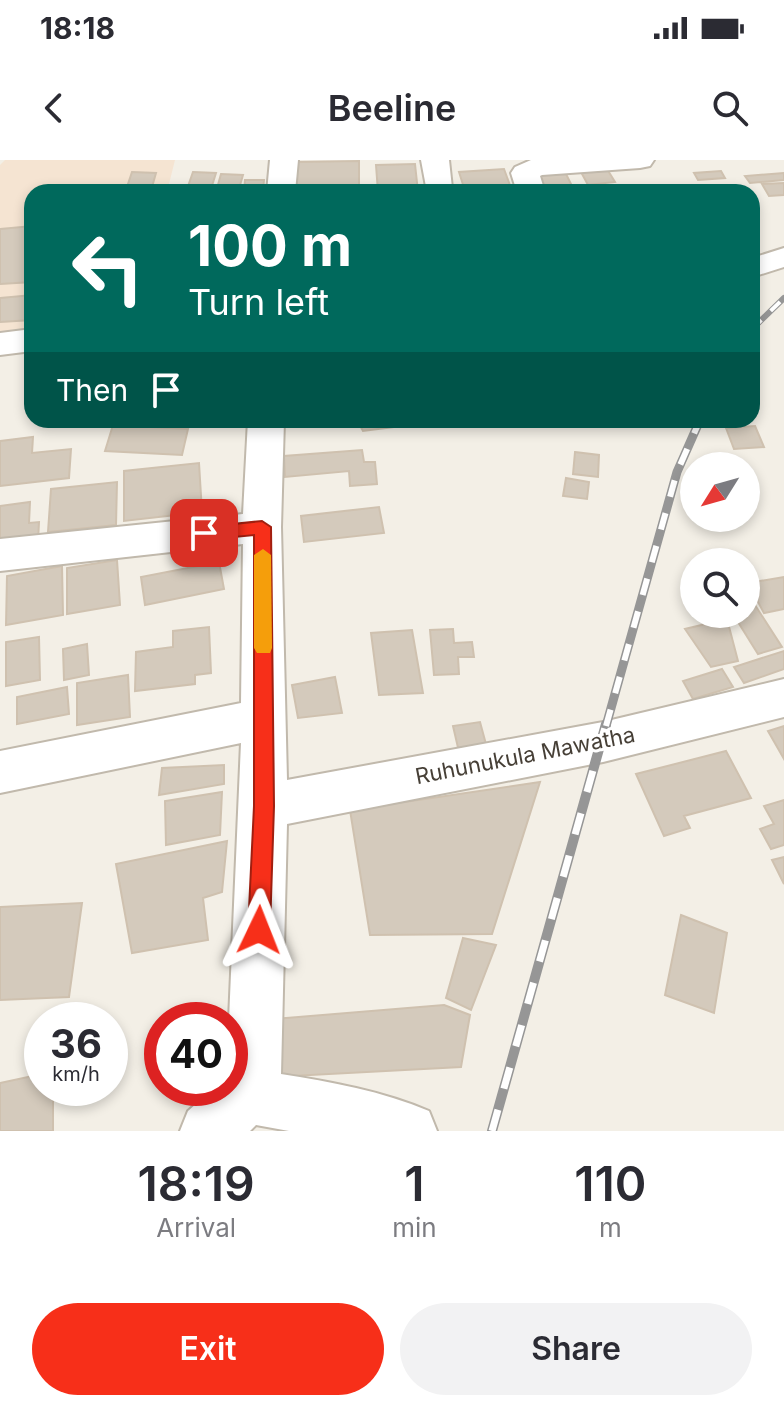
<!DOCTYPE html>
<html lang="en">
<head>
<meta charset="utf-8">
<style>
	:root { --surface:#fff; --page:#f2f2f3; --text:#2b2b33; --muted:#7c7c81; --accent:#f72f19 }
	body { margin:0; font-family:Inter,sans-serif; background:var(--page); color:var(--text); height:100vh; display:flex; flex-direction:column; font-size:30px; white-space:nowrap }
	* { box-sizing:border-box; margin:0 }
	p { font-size:26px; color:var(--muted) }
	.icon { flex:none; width:44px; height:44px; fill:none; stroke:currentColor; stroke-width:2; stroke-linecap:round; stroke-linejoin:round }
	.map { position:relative; height:971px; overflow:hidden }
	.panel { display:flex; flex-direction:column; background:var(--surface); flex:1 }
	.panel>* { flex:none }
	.hud { position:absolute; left:24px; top:24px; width:736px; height:244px; border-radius:24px; box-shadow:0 4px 12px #0003; background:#00695c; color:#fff; overflow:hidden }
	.needle { width:52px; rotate:233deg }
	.buttons { position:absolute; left:680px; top:292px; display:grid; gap:16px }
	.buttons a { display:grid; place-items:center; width:80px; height:80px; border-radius:50%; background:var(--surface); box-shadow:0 4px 12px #0003; font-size:40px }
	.speed { position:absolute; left:24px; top:842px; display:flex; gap:16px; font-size:40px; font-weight:700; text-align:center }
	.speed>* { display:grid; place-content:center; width:104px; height:104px; border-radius:50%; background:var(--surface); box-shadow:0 4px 12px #0003; line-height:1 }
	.speed small { font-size:20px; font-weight:400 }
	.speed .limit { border:12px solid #d22; background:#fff; color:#111 }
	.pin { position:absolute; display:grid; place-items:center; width:68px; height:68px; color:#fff; margin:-34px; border-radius:16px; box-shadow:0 4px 12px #0006 }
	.me { position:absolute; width:88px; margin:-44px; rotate:2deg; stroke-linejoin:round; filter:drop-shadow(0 0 6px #0008) }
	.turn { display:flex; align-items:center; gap:28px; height:168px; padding:0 32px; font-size:36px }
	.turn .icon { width:104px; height:104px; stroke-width:2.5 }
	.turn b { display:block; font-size:56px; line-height:68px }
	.then { display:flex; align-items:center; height:76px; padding:0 32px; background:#0003; gap:16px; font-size:30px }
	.eta { display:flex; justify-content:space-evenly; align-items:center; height:136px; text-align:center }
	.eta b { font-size:48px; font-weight:600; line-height:56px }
	.action { display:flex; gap:16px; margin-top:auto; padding:16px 32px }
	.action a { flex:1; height:92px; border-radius:48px; background:var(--accent); color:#fff; font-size:32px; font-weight:600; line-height:92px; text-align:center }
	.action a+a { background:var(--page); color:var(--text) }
	.status { display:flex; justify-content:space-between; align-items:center; height:56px; padding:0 40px; background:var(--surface); direction:ltr }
	.status svg { height:22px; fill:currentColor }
	header { display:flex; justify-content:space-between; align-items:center; height:104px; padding:0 32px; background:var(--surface); font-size:36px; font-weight:600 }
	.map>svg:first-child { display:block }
	.commercial { fill:#f5e4d2 }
	.building { fill:#d4cabc; stroke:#cfc1af; stroke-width:2 }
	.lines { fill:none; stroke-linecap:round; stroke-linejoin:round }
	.minor-casing { stroke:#c1b9ac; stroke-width:4 }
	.minor { fill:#fff; fill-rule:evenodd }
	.rail-far2-casing { stroke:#969696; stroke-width:6 }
	.rail-far1-casing { stroke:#969696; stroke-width:9 }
	.rail-casing { stroke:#969696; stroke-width:10 }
	.rail-far2 { stroke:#fff; stroke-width:4; stroke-dasharray:13; stroke-linecap:butt }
	.rail-far1 { stroke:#fff; stroke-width:6; stroke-dasharray:17; stroke-linecap:butt }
	.rail { stroke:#fff; stroke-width:7; stroke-dasharray:22; stroke-linecap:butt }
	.route { fill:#f72f19; stroke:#a11f10; stroke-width:2 }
	.slow { fill:#f59e0b }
	.labels { text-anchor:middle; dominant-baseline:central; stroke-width:6; stroke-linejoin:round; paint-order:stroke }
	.street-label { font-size:22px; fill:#463f36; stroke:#fff }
</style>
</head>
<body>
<div class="status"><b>18:18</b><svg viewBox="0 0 49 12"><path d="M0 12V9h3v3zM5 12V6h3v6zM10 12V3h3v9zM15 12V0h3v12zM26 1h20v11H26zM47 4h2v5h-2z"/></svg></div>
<header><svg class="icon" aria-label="back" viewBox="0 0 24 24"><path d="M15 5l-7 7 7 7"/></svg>Beeline<svg class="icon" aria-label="search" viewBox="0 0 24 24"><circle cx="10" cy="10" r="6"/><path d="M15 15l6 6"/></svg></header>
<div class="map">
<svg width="784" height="971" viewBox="0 0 784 971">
	<rect width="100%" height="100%" fill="#f3efe6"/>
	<!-- commercial -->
	<path class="commercial" d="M5,0h170l-8,32h-135v141l-32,2v-170z"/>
	<!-- building -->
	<path class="building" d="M359,1v31h-64l1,-30z
		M415,4l3,28h-40l-2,-27z
		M504,9l7,19 -46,3 -6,-19z
		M607,9l8,13 -27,3 -7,-13z
		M721,11l4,7 -27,2 -4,-7z
		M132,12l24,1 -4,14h-25z
		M193,12l23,1 -6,19h-24z
		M565,12l10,20h-34l-4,-17z
		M784,13v7l-34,3 -5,-7z
		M221,14l22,1 -5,17h-22z
		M245,20h19l-1,11 -19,1z
		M784,23v12l-15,1 -7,-12z
		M32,66v56l-32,2v-55z
		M32,135v25l-32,2v-24z
		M357,260h37l1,7 -32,4z
		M113,265l75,4 -6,26 -77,-4z
		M755,266l9,21 -30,2 -8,-21z
		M33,277l-1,16 39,-4 -2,29 -69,8v-45z
		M362,290l2,12h11l2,22 -27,2 -1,-15 -64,6 -1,-21z
		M575,292l24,3 -1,22 -25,-3z
		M199,303l3,49 -78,9v-50z
		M566,318l23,4 -2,17 -24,-3z
		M117,322l-1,43 -68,7 3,-43z
		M30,342l-1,21 10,-1 -1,19 -38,4v-39z
		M379,347l5,26 -80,9 -3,-26z
		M117,400l3,45 -53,9v-46z
		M219,402l5,27 -79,16 -4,-28z
		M62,406l1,49 -57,10 1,-49z
		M784,417v32l-20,4 -16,-30z
		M746,431l36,56 -24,7 -25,-40h13z
		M727,459l11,42 -27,6 -26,-38z
		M209,467l2,46 -16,2v9l-60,7 1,-39 37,-5v-16z
		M453,469l1,14 18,-1 2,15h-16l1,17 -25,1 -4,-45z
		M412,470l11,63 -44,2 -8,-62z
		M39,477l1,43 -34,6v-44z
		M87,484l2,31 -25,5 -1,-31z
		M784,491v18l-40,14 -10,-16z
		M722,509l11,18 -40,12 -10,-18z
		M128,515l2,42 -53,8v-42z
		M335,517l7,36 -44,5 -6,-33z
		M67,527l2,27 -52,10v-27z
		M480,562l7,26 -28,4 -6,-26z
		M784,566v33l-16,-28z
		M726,591l25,47 -67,18 6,12 -26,8 -28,-62z
		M224,605v19l-65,11 3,-27z
		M540,622l-48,152 -122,1 -20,-125z
		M222,632l-2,43 -54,10 -1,-44z
		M784,640v45l-13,4 -11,-20 14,-5 -10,-18z
		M227,681l-5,51 -19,6 5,42 -76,13 -16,-89z
		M784,697v27l-12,-24z
		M82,743l-13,94 -69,3v-93z
		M681,755l46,18 -13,80 -49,-18z
		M463,778l33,7 -25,65 -25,-12z
		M444,845l26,10 -9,52 -188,10 1,-58z
		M42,914v14h11v43h-53v-48z"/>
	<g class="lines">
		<defs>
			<path id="minor" d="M270,0h28l-3,32h-28z
				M421,0h28l3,28 -3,4h-22z
				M531,0h123l-4,6 -10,2 -98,7 -2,1 5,16h-28l-6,-19 4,-6z
				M784,88v19l-32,10v-19z
				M32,169v22l-32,4v-22z
				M248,260h36l-3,107 6,253 316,-58 181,-43v38l-181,45 -316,62 -6,250c50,8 101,17 148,37l8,20h-148l-33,-6 -6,6h-70l8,-20 26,-23h16l-1,-68 12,-277 -241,50v-42l241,-48 2,-159 -243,27v-32l243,-25z"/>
		</defs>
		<!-- minor casing -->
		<use href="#minor" class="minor-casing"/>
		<!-- minor -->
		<use href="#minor" class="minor"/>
		<defs>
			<path id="rail-far2" d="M752,169l32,-31"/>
			<path id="rail-far1" d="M606,566l71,-254 23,-52"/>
			<path id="rail" d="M492,971l114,-407"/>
		</defs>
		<!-- rail-far2 casing -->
		<use href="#rail-far2" class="rail-far2-casing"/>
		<!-- rail-far1 casing -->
		<use href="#rail-far1" class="rail-far1-casing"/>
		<!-- rail casing -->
		<use href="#rail" class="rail-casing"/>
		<!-- rail-far2 -->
		<use href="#rail-far2" class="rail-far2"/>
		<!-- rail-far1 -->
		<use href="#rail-far1" class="rail-far1"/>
		<!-- rail -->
		<use href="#rail" class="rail"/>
	</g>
	<!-- route -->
	<path class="route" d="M262,361l9,6 3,279 -4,124 -3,8 -8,3 -8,-3 -3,-8 6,-124v-271l-50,5 -8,-7 8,-6z"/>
	<!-- slow -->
	<path class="slow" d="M263,389l8,6 1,93 -2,5h-13l-3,-5v-93z"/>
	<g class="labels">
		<!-- street labels -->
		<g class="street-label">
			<text transform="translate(525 595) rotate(-11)">Ruhunukula Mawatha</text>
		</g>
	</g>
</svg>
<div class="buttons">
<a><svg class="needle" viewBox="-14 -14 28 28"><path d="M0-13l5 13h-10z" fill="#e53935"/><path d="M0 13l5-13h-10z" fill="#7c7c81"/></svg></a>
<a><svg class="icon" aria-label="search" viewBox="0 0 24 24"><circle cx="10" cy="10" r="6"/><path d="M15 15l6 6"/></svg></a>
</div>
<div class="speed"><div>36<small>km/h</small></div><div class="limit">40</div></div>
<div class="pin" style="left:204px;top:373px;background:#d93025"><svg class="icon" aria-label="arrive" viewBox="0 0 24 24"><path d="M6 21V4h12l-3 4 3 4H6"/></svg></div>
<svg class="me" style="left:259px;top:770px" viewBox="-20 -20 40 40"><path d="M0-17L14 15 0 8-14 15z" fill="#f72f19" stroke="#fff" stroke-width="4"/></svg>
<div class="hud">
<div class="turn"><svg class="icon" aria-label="left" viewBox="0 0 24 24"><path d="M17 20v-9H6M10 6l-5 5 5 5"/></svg><div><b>100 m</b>Turn left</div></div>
<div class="then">Then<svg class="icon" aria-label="arrive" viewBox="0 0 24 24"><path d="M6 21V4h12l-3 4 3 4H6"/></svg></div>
</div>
</div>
<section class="panel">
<div class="eta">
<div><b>18:19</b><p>Arrival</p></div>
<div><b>1</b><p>min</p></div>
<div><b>110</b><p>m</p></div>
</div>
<div class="action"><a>Exit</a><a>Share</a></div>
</section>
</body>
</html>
